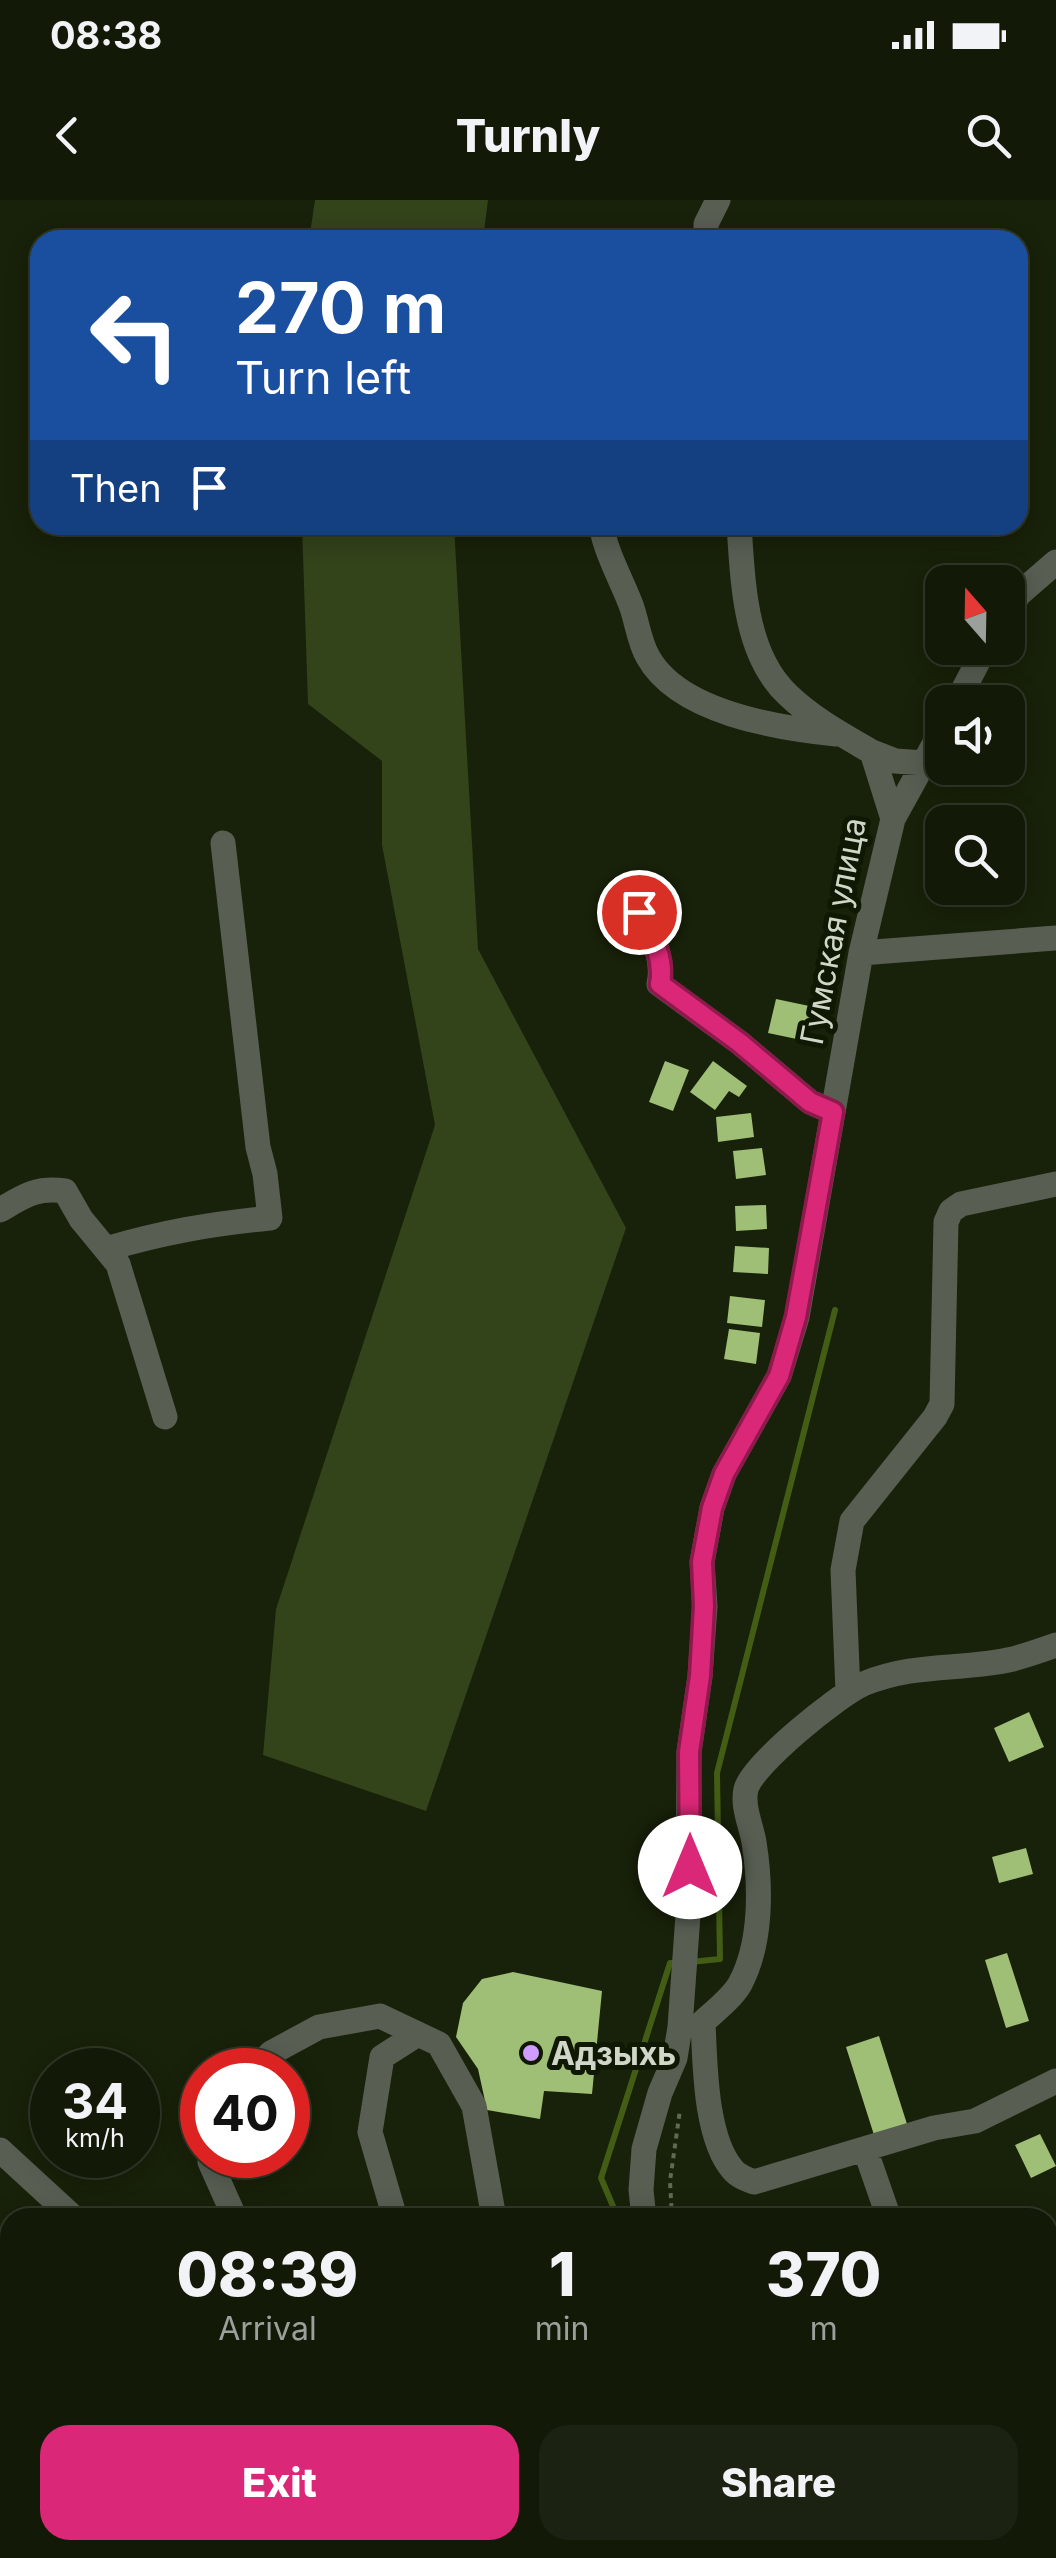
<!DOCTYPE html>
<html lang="en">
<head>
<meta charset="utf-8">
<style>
	:root { --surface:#121907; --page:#1b2211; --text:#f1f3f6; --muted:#9ca09b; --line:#313828; --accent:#db2777 }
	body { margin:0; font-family:Inter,sans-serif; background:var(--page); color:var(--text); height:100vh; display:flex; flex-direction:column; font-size:38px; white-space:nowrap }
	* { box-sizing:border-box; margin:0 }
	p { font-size:32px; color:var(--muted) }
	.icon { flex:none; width:55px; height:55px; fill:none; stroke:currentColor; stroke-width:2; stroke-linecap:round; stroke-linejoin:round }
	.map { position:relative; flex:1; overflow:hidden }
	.drawer { position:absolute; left:0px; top:2008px; width:1058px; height:352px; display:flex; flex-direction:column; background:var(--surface); border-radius:30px 30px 0 0; box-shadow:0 5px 25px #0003,0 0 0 2px var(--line) }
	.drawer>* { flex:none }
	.guide { position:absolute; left:30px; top:30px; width:998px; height:305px; border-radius:30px; box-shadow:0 5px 25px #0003,0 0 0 2px var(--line); background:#1a4fa0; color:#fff; overflow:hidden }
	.needle { width:65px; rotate:340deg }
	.controls { position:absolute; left:925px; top:365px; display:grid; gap:20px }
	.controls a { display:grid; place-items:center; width:100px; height:100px; border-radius:20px; background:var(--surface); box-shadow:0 5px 25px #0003,0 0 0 2px var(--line); font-size:50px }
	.speed { position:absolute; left:30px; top:1848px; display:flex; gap:20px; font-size:50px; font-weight:700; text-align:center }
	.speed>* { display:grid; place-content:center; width:130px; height:130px; border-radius:50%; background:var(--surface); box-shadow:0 5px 25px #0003,0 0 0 2px var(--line); line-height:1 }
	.speed small { font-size:25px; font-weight:400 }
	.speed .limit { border:15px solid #d22; background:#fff; color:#111 }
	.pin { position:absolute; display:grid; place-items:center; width:85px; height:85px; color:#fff; margin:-42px; border:5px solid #fff; border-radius:50%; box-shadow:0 2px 10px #0007 }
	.me { position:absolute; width:110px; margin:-55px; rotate:0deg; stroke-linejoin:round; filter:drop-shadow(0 0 8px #0008) }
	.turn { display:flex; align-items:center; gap:35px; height:210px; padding:0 40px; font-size:45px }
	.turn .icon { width:130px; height:130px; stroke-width:2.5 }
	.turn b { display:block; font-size:70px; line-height:85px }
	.then { display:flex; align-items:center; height:95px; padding:0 40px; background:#0003; gap:20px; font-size:38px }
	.eta { display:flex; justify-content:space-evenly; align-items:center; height:170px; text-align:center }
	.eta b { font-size:60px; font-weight:800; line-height:70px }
	.cta { display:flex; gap:20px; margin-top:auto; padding:20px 40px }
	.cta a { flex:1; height:115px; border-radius:30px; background:var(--accent); color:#fff; font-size:40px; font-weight:800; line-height:115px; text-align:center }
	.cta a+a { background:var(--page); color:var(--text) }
	.status { display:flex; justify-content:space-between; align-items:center; height:70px; padding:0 50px; background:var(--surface); direction:ltr }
	.status svg { height:28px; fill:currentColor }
	header { display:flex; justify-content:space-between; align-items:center; height:130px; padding:0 40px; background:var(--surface); font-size:45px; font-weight:800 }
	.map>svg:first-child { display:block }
	.green { fill:#33431a }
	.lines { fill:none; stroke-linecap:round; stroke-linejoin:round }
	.stream { stroke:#435d15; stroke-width:6 }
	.building { fill:#9fbe76 }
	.path { stroke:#606954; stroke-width:4; stroke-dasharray:5 5; stroke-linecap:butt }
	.minor { stroke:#585e52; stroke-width:25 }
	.route-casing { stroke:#8e194d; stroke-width:25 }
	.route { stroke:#db2777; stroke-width:18 }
	.poi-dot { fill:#d09dfe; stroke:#0f1802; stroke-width:4 }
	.labels { text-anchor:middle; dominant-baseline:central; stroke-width:10; stroke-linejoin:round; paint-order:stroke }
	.street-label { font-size:32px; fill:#d0d7c8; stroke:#0f1802 }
	.poi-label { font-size:32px; font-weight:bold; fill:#d0d7c8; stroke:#0f1802; text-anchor:start }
</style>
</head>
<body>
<div class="status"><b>08:38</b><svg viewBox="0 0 49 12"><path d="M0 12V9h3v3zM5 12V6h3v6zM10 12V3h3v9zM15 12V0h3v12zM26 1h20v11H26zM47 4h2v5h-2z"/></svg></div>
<header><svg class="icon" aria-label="back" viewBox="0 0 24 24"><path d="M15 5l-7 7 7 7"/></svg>Turnly<svg class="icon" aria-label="search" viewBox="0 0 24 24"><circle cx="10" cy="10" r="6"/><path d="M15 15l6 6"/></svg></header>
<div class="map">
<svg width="1056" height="2358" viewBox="0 0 1056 2358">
	<rect width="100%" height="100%" fill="#182109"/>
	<!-- green -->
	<path class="green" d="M315,0h173l-5,40h-174z
		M302,325h152l24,424 148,279 -200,583 -163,-56 13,-146 159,-484 -53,-280v-84l-74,-57z"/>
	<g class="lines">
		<!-- stream -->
		<path class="stream" d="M690,1762l30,-3 -3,-186 118,-463
			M618,2018l-17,-40 69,-215h8"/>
	</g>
	<!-- building -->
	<path class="building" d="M776,799l38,8 -8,34 -38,-8z
		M665,861l24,9 -16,41 -24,-9z
		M713,861l34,25 -8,11 -10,-6 -14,19 -25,-18z
		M751,913l3,24 -36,5 -2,-25z
		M762,948l4,27 -30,4 -3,-28z
		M766,1005l1,24 -31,2 -1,-25z
		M735,1046l34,2 -1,26 -35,-2z
		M730,1096l35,4 -3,27 -35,-4z
		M729,1129l31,4 -4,31 -32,-5z
		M1029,1512l15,35 -35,15 -15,-34z
		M1026,1648l7,26 -34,9 -7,-26z
		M1007,1753l22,68 -23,7 -21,-68z
		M513,1772l89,19 -10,103 -48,-3 -4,28 -53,-9 -9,-41 -22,-32 7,-34 19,-24z
		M879,1836l28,88 -33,11 -28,-88z
		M1040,1934l16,32 -25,12 -16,-33z"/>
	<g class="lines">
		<!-- path -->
		<path class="path" d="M672,2018l-2,-37 10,-71
			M818,2350l3,8"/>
		<!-- minor -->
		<path class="minor" d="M706,40v-16l12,-24
			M601,325c5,28 20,54 30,80 6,16 8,37 17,52 31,56 130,71 188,77
			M1008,412l11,-18 37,-32
			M957,502l28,-54
			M872,552l23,9 30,2
			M893,619l49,-89
			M639,712c12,24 26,45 20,72l81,59 70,59 23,10
			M861,753l195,-15
			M0,1010c24,-14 36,-23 65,-19l16,28 37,45 47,153
			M106,1049c58,-17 104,-25 164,-31l-5,-44 -7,-27 -35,-304
			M1056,1445c-14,5 -29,10 -43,14 -53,12 -96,3 -150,25 -25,11 -110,80 -117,105 -4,17 5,36 8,53 7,44 8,101 -14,142 -8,14 -25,27 -37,38 2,42 2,116 30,148 5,6 13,9 21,12l180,-54 41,-7 81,-40
			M848,1492l-5,-122 9,-49 83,-104 7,-13 4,-182 5,-11 10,-7 95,-20
			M254,1870l17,-17 48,-26 61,-11 59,28 35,62 20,112
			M865,1949l24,69
			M0,1950l74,68
			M212,1955l-2,7 25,56
			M395,2018l-25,-86 12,-75 36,-23
			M644,2018l-3,-28 3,-41 16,-56 15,-35 5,-31 8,-112 1,-163 11,-76 5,-70 -3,-44 10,-54 12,-34 55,-98 18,-59 64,-364 32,-134 -21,-67c-29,-17 -59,-33 -84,-57 -44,-41 -45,-114 -49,-170
			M1048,2196l8,2
			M1048,2235l8,-10
			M0,2247l10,-3
			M1048,2348l5,10
			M243,2350l1,8
			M517,2350l4,8
			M638,2350l20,8
			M44,2358l20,-8
			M318,2358v-8
			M771,2358l16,-8"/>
	</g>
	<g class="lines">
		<defs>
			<path id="route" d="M639,712c12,23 26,45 21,72l80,59 70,59 23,10 -37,205 -17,59 -55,98 -12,34 -10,54 2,44 -4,70 -11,76 1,115"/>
		</defs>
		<!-- route casing -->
		<use href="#route" class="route-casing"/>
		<!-- route -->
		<use href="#route" class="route"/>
	</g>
	<!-- markers -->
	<circle class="poi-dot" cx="531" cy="1853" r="10"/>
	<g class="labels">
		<!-- street labels -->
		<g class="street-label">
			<text transform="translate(833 731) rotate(-79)">Гумская улица</text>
		</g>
		<!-- poi labels -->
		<g class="poi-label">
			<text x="551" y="1853">Адзыхь</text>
		</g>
	</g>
</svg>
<div class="controls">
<a><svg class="needle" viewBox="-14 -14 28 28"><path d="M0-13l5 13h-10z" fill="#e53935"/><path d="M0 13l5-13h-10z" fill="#9ca09b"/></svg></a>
<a><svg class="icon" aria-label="sound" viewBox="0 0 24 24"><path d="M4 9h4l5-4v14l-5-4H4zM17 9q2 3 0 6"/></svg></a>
<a><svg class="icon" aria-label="search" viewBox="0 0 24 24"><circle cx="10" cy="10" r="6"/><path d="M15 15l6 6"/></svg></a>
</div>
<div class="speed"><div>34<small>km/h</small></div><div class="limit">40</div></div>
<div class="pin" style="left:639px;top:712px;background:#d93025"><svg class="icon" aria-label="arrive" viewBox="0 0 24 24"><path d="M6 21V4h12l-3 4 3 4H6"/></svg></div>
<svg class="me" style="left:690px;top:1667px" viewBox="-20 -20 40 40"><circle r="19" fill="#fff"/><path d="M0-13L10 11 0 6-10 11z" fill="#db2777"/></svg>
<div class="guide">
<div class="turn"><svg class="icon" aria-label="left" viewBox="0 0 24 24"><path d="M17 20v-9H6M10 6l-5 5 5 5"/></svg><div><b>270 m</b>Turn left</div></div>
<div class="then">Then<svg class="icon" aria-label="arrive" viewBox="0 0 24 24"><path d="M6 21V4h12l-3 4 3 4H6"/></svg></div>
</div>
<section class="drawer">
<div class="eta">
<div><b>08:39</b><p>Arrival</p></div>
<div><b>1</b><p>min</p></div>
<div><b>370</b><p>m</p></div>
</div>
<div class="cta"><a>Exit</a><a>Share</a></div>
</section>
</div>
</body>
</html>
